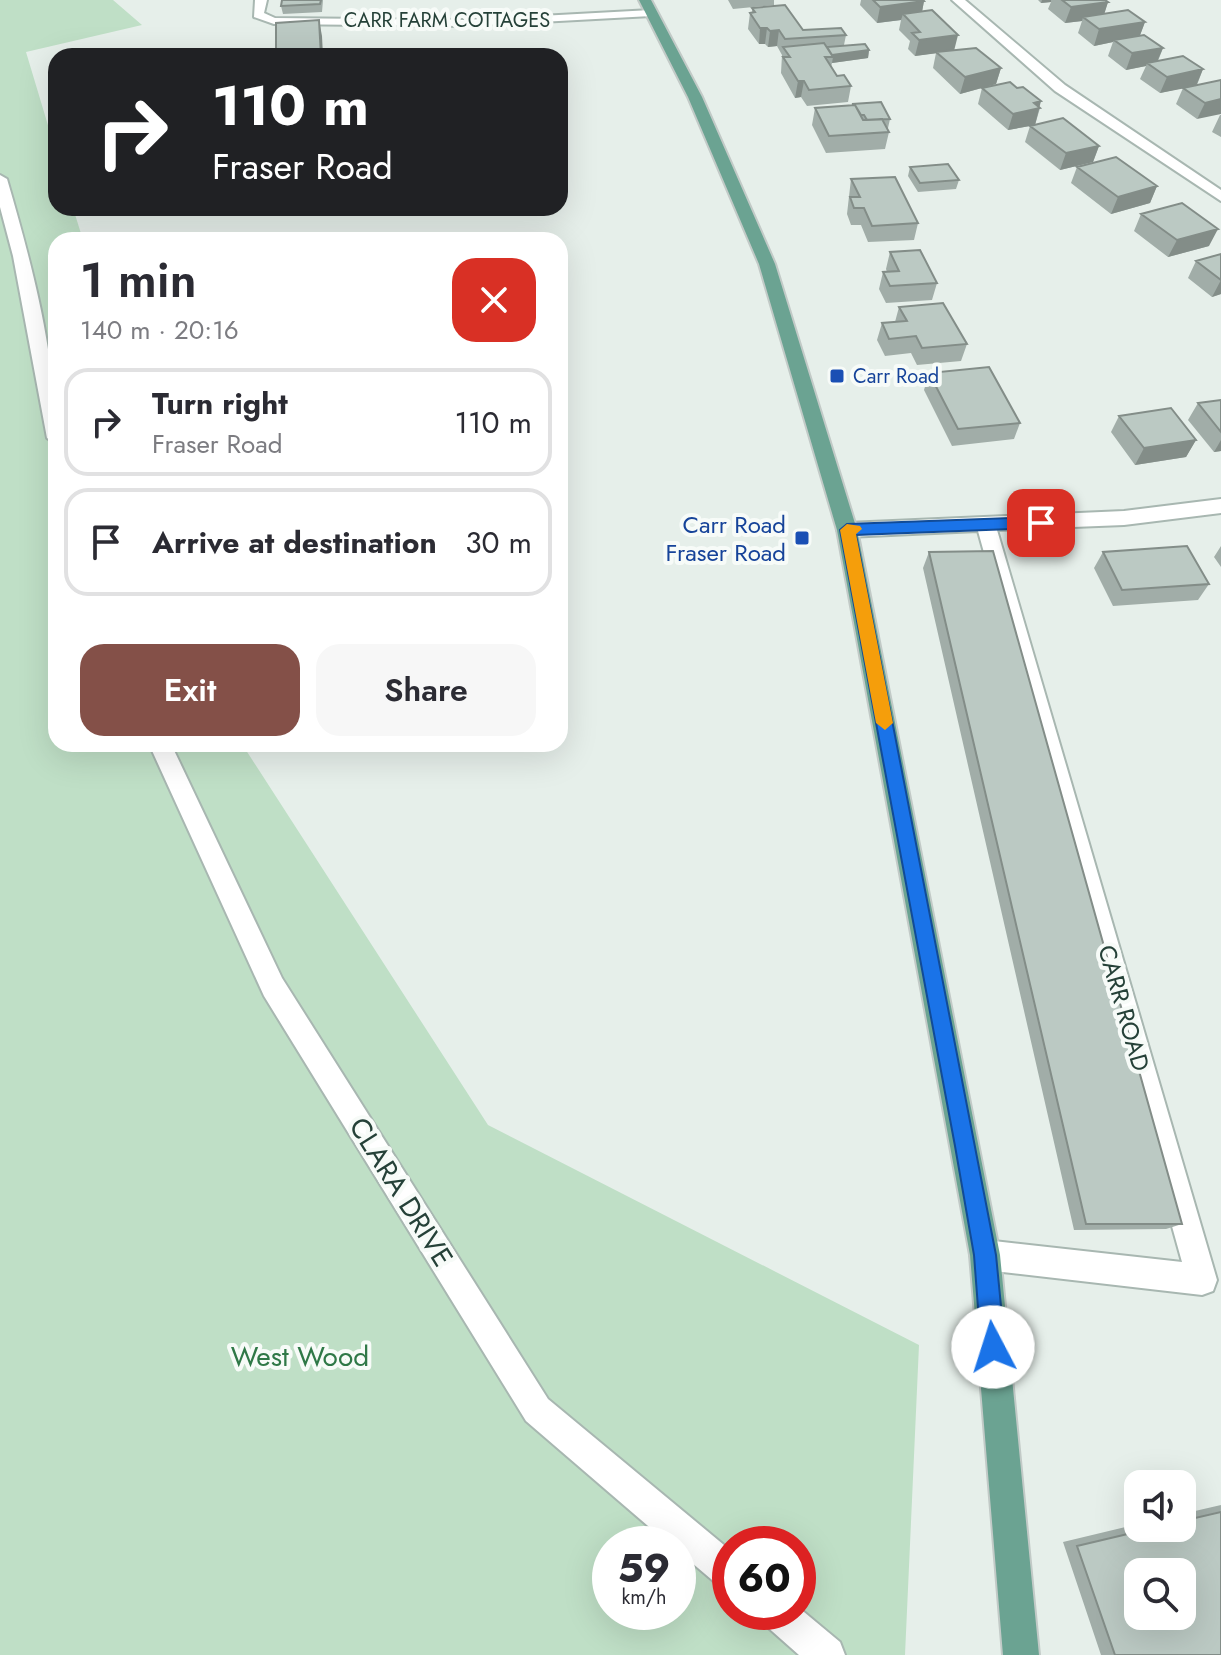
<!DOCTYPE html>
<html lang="en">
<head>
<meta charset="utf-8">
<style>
	:root { --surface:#fff; --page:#f7f7f7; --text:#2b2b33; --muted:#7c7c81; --line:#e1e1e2; --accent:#845048 }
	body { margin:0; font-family:Jost,sans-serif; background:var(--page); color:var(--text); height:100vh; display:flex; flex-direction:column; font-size:30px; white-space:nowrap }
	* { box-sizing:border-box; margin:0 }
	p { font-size:26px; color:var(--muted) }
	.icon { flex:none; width:44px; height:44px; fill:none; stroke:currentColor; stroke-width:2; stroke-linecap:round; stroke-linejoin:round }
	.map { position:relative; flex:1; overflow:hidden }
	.drawer { position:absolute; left:48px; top:232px; width:520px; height:520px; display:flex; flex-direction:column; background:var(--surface); border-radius:24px; box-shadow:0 8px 32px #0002 }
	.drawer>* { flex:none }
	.banner { position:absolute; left:48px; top:48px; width:520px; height:168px; border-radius:24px; box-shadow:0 8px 32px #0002; background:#202124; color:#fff; overflow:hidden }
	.controls { position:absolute; left:1124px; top:1470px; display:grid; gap:16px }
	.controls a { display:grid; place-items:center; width:72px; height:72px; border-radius:16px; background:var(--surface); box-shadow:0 8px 32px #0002; font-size:40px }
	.speed { position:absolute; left:592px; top:1526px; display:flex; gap:16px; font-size:40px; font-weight:700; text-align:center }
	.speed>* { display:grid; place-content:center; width:104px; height:104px; border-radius:50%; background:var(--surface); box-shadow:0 8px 32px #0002; line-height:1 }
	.speed small { font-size:20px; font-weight:400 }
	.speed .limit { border:12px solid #d22; background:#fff; color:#111 }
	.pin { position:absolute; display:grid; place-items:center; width:68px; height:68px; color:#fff; margin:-34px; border-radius:16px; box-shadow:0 4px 12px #0006 }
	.me { position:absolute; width:88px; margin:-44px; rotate:355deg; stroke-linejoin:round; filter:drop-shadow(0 0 6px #0008) }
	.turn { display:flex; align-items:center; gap:28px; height:168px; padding:0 32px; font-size:36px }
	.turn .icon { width:104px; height:104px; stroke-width:2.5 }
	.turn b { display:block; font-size:56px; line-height:68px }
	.round { display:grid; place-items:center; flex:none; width:84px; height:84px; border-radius:24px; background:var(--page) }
	.headline { display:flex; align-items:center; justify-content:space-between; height:136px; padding:0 32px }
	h1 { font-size:48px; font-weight:600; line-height:60px }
	.cta { display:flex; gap:16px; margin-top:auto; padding:16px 32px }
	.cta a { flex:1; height:92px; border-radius:24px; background:var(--accent); color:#fff; font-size:32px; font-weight:600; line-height:92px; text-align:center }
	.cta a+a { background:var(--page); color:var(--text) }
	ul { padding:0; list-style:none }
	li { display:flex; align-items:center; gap:24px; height:108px; margin:0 16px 12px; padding:0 16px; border:4px solid var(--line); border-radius:24px }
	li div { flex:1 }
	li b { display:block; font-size:30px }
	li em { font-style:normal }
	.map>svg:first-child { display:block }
	.green { fill:#bfdfc6; fill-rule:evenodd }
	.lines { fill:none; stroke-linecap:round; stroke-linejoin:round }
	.lane-casing { stroke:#a8b7b1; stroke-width:4 }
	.street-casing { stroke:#a8b7b1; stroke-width:4 }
	.primary-casing { stroke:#c2cac7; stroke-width:4 }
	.lane { fill:#fff; fill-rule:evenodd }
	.street { fill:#fff; fill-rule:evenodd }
	.primary { fill:#6ba392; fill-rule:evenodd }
	.wall { fill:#a1ada8 }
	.shaded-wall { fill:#838d88 }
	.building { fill:#bbc9c3; stroke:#838d88; stroke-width:2; fill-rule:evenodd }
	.route { fill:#1a73e8; stroke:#114b97; stroke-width:2 }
	.slow { fill:#f59e0b }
	.transit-dot { fill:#1a4fb4; stroke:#f7fbf8; stroke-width:3 }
	.labels { text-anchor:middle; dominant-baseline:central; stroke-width:8; stroke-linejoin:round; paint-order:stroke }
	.far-street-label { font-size:20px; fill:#254138; stroke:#f7fbf8 }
	.far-transit-label { font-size:20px; fill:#164399; stroke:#f7fbf8; text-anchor:start }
	.transit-label { font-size:24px; fill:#164399; stroke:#f7fbf8; text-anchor:end }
	.street-label { font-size:24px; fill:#254138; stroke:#f7fbf8 }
	.near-street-label { font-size:28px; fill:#254138; stroke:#f7fbf8 }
	.near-park-label { font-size:28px; fill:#2f7847; stroke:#f7fbf8 }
</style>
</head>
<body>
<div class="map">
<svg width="1221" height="1655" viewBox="0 0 1221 1655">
	<rect width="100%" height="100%" fill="#e6efea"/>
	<!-- green -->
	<path class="green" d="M0,0h113l29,25 -116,27 30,100v56h17l10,32h-27v504h186l246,381 431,220 -14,310h-905zM610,1544h68v68h-68zM730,1544h68v68h-68z"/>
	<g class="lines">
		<defs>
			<path id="lane" d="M255,0h12l-3,13 11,5 190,2 186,-10 6,3 -6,3 -186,10 -191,-2 -20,-7z"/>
			<path id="street" d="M952,0h13l100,85 156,105v11l-166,-110z
				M0,175l7,4c25,86 49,175 49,265l-9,-6 -34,-182 -13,-49z
				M1221,499v14l-97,12 -127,5 220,750 -4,11 -11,4 -217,-25 -11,-4 -4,-11 4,-11 11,-4 197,22 -204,-731 -131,6 -10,-7 10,-7 277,-12z
				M149,744h22l111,234 266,421 182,151v40l-12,-5 -40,-34v-7h-9l-143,-123 -262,-425z
				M798,1607l42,35 5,13h-46l-35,-31 -6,-12h40z"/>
			<path id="primary" d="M639,0h12l51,97 73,167 82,266 143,725 39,400h-36l-33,-400 -133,-725 -78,-266 -71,-167z"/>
		</defs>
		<!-- lane casing -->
		<use href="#lane" class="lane-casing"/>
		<!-- street casing -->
		<use href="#street" class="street-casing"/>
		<!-- primary casing -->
		<use href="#primary" class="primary-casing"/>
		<!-- lane -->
		<use href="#lane" class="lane"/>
		<!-- street -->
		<use href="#street" class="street"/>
		<!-- primary -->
		<use href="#primary" class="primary"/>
	</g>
	<!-- wall -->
	<path class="wall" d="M282,0h41l-1,12 -39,2 -2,-8z
		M728,0h46v5l-41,4z
		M861,0h62l1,1 -2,11 32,38 47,18 -5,16 -12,4 55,19 1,1 -5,17 64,21 -6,16 -33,8 -35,-28 5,-16 -22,4 -30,-26 4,-16 -22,6 -27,-26 3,-15 -21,3 -7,-7 2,-8 -11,-11 2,-10 -24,3 -17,-18z
		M1038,0h70h-3l3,2 -4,12 41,8 -5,13 23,13 -5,13 45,8 -6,16 24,-5 -24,39 -21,-15 7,-16 -23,5 -20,-14 6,-13 -20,4 -18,-14 5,-14 -19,4 -16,-13 4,-12 -17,2 -17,-14 3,-7 -10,1z
		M752,8l51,22 43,5 -2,10 25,5 -1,8 -36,5 -1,4 6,9 14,10 -3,16 -41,4 -6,-9 -6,1 -14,-25 1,-18 -5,-9 -9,1 -3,-3h-6l-11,-15 2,-16h2z
		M815,108l75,11 -2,9h-2l3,4 -4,17 -59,4 -14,-28z
		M1220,115h1v22l-9,-5z
		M910,167l49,13 -3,9 -38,3 -10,-16z
		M1077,167l80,19 -7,17 -39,11 -40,-31z
		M851,179l67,44 -4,17 -46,2 -7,-17h-10l-4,-11z
		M1141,214l68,32 -41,11 -34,-26z
		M890,252l47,31 -5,17 -46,3 -7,-14 4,-17h4l-1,-3z
		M1221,254v40l-9,3 -24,-19 8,-17z
		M899,307l68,37 -6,17 -44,4 -6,-12 -26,3 -8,-16 5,-17 13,-1z
		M929,373l91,50 -6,16 -62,7 -28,-56z
		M1221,400v51l-7,1 -26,-32 10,-17z
		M1119,416l77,24 -10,17 -51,8 -24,-33z
		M1221,546v21l-7,-10z
		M929,552l253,672 -16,5 -92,1 -151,-662z
		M1103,552l106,32 -11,16 -85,6 -19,-38z
		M1221,1505v150h-120l-38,-113 75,-18v4h44v-14z"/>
	<!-- shaded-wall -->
	<path class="shaded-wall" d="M1042,0h9v2l-10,1z
		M924,1l-3,16 -18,-3 -2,6 -24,3 3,-16z
		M1108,2l-5,16 -20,-1 -1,4 -17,2 6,-16z
		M319,20l3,16 1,20h-2z
		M1145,22l-6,16 -25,2 -1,2 -19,4 5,-17z
		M760,28h7l-2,16h-6z
		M779,30l-2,16 -9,1 2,-16z
		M958,35l-4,16 -39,5 4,-16z
		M1163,48l-7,16 -9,-1 -1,3 -20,4 6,-17z
		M869,50l-1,8 -36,5 1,-6 -1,-2z
		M1001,68l-5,16 -36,10 5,-17z
		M1203,69l-7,17 -36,7 7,-16z
		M798,81h6l-3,16 -6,1z
		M1221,99v15l-24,5 8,-16z
		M1041,101l-6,24 -27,5 5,-16 21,-11z
		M1099,146l-6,16 -33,8 6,-17z
		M1157,186l-7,17 -39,11 7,-17z
		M1218,229l-9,17 -41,11 9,-17z
		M1221,280v14l-9,3z
		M1196,440l-10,17 -51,8 9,-17z
		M1221,440v11l-7,1z"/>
	<!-- building -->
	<path class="building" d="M282,0h39l-1,4 -39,2z
		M873,0h50l1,1 -44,6z
		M1062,0h43l3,2 -37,5z
		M785,5l18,25 38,-2 5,7 -61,4 -6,-9 -9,1 -3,-3h-7l-10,-15 5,-1 -3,-4z
		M932,10l26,25 -39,5 -7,-7 8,-1 -17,-18z
		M1128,10l17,12 -46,7 -16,-12z
		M319,20l2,36h-45v-33z
		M1144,35l19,13 -31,5 -18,-13z
		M824,43l9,14h-8l12,19 7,-1 7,11 -42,4 -5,-9h-6l-15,-24h7l-7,-10z
		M865,44l4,6 -37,5 -5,-8z
		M976,48l25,20 -36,9 -29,-25z
		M1183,56l20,13 -36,8 -20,-14z
		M1221,80v19l-16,4 -22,-15z
		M1010,82l7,6 6,-1 18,14 -7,2 6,5 -27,6 -31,-26z
		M881,102l9,17 -23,1 -3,-5h-3l-6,-10 -3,-1z
		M855,105l8,15 19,-1 7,13 -60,4 -14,-28z
		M1063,118l36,28 -33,7 -36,-27z
		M1116,157l41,29 -39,11 -41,-30z
		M948,164l11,16 -39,3 -10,-16z
		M895,177l23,46 -46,3 -8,-18h-10l-4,-11h10l-9,-18z
		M1182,203l36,26 -41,11 -36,-26z
		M920,250l17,33 -47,3 -7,-14 16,-1 -9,-19z
		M1221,254v26l-25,-19z
		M943,303l24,41 -45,4 -6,-12 -27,3 -7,-16 25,-2 -8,-14z
		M989,367l31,56 -62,6 -29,-56z
		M1221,400v32l-23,-29z
		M1171,408l25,32 -52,8 -25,-32z
		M1187,546l22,38 -87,6 -19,-38z
		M993,551l189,673h-96l-157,-672z
		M1221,1512v143h-106l-38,-109 76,-18h29v-7zM1138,1572h44v44h-44z"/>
	<!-- route -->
	<path class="route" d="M1041,517l8,6 -8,5 -185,7 140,720 9,92 -3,9 -9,3 -8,-3 -4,-9 -7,-92 -19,-109 -115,-616 7,-6z"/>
	<!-- slow -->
	<path class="slow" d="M847,524l13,2 2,3 -6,5 37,189 -8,7 -9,-7 -36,-193z"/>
	<!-- markers -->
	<g class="transit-dot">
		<rect x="829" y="368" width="16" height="16" rx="4"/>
		<rect x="794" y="530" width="16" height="16" rx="4"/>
	</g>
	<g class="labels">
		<!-- far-street labels -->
		<g class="far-street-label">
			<text x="447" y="20">CARR FARM COTTAGES</text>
		</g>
		<!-- far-transit labels -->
		<g class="far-transit-label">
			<text x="853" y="376">Carr Road</text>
		</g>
		<!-- transit labels -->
		<g class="transit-label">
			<text x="786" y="524">Carr Road<tspan x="786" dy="28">Fraser Road</tspan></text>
		</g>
		<!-- street labels -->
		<g class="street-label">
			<text transform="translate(1124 1008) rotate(74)">CARR ROAD</text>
		</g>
		<!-- near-street labels -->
		<g class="near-street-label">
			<text transform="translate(401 1192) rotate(58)">CLARA DRIVE</text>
		</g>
		<!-- near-park labels -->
		<g class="near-park-label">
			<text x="300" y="1356">West Wood</text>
		</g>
	</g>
</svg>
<div class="controls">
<a><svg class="icon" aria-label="sound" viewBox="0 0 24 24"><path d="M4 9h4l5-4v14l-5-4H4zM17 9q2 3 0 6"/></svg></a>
<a><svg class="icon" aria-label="search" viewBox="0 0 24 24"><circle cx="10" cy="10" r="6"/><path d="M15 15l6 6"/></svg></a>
</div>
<div class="speed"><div>59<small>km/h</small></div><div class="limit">60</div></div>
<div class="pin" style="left:1041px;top:523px;background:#d93025"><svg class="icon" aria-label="arrive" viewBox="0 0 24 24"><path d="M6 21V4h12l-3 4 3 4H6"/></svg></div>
<svg class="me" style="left:993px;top:1347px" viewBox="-20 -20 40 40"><circle r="19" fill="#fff"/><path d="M0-13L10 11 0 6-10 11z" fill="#1a73e8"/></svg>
<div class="banner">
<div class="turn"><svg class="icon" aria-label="right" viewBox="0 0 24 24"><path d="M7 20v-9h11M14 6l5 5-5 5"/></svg><div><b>110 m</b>Fraser Road</div></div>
</div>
<section class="drawer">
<div class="headline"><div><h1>1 min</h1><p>140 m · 20:16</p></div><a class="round" style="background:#d93025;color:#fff"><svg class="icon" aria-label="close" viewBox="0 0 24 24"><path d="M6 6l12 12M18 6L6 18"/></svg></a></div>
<ul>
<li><svg class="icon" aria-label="right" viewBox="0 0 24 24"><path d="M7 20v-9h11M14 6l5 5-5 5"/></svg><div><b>Turn right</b><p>Fraser Road</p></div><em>110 m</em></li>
<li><svg class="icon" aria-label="arrive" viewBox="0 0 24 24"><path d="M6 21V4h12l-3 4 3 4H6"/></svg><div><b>Arrive at destination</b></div><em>30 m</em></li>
</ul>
<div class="cta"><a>Exit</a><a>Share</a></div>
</section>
</div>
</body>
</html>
